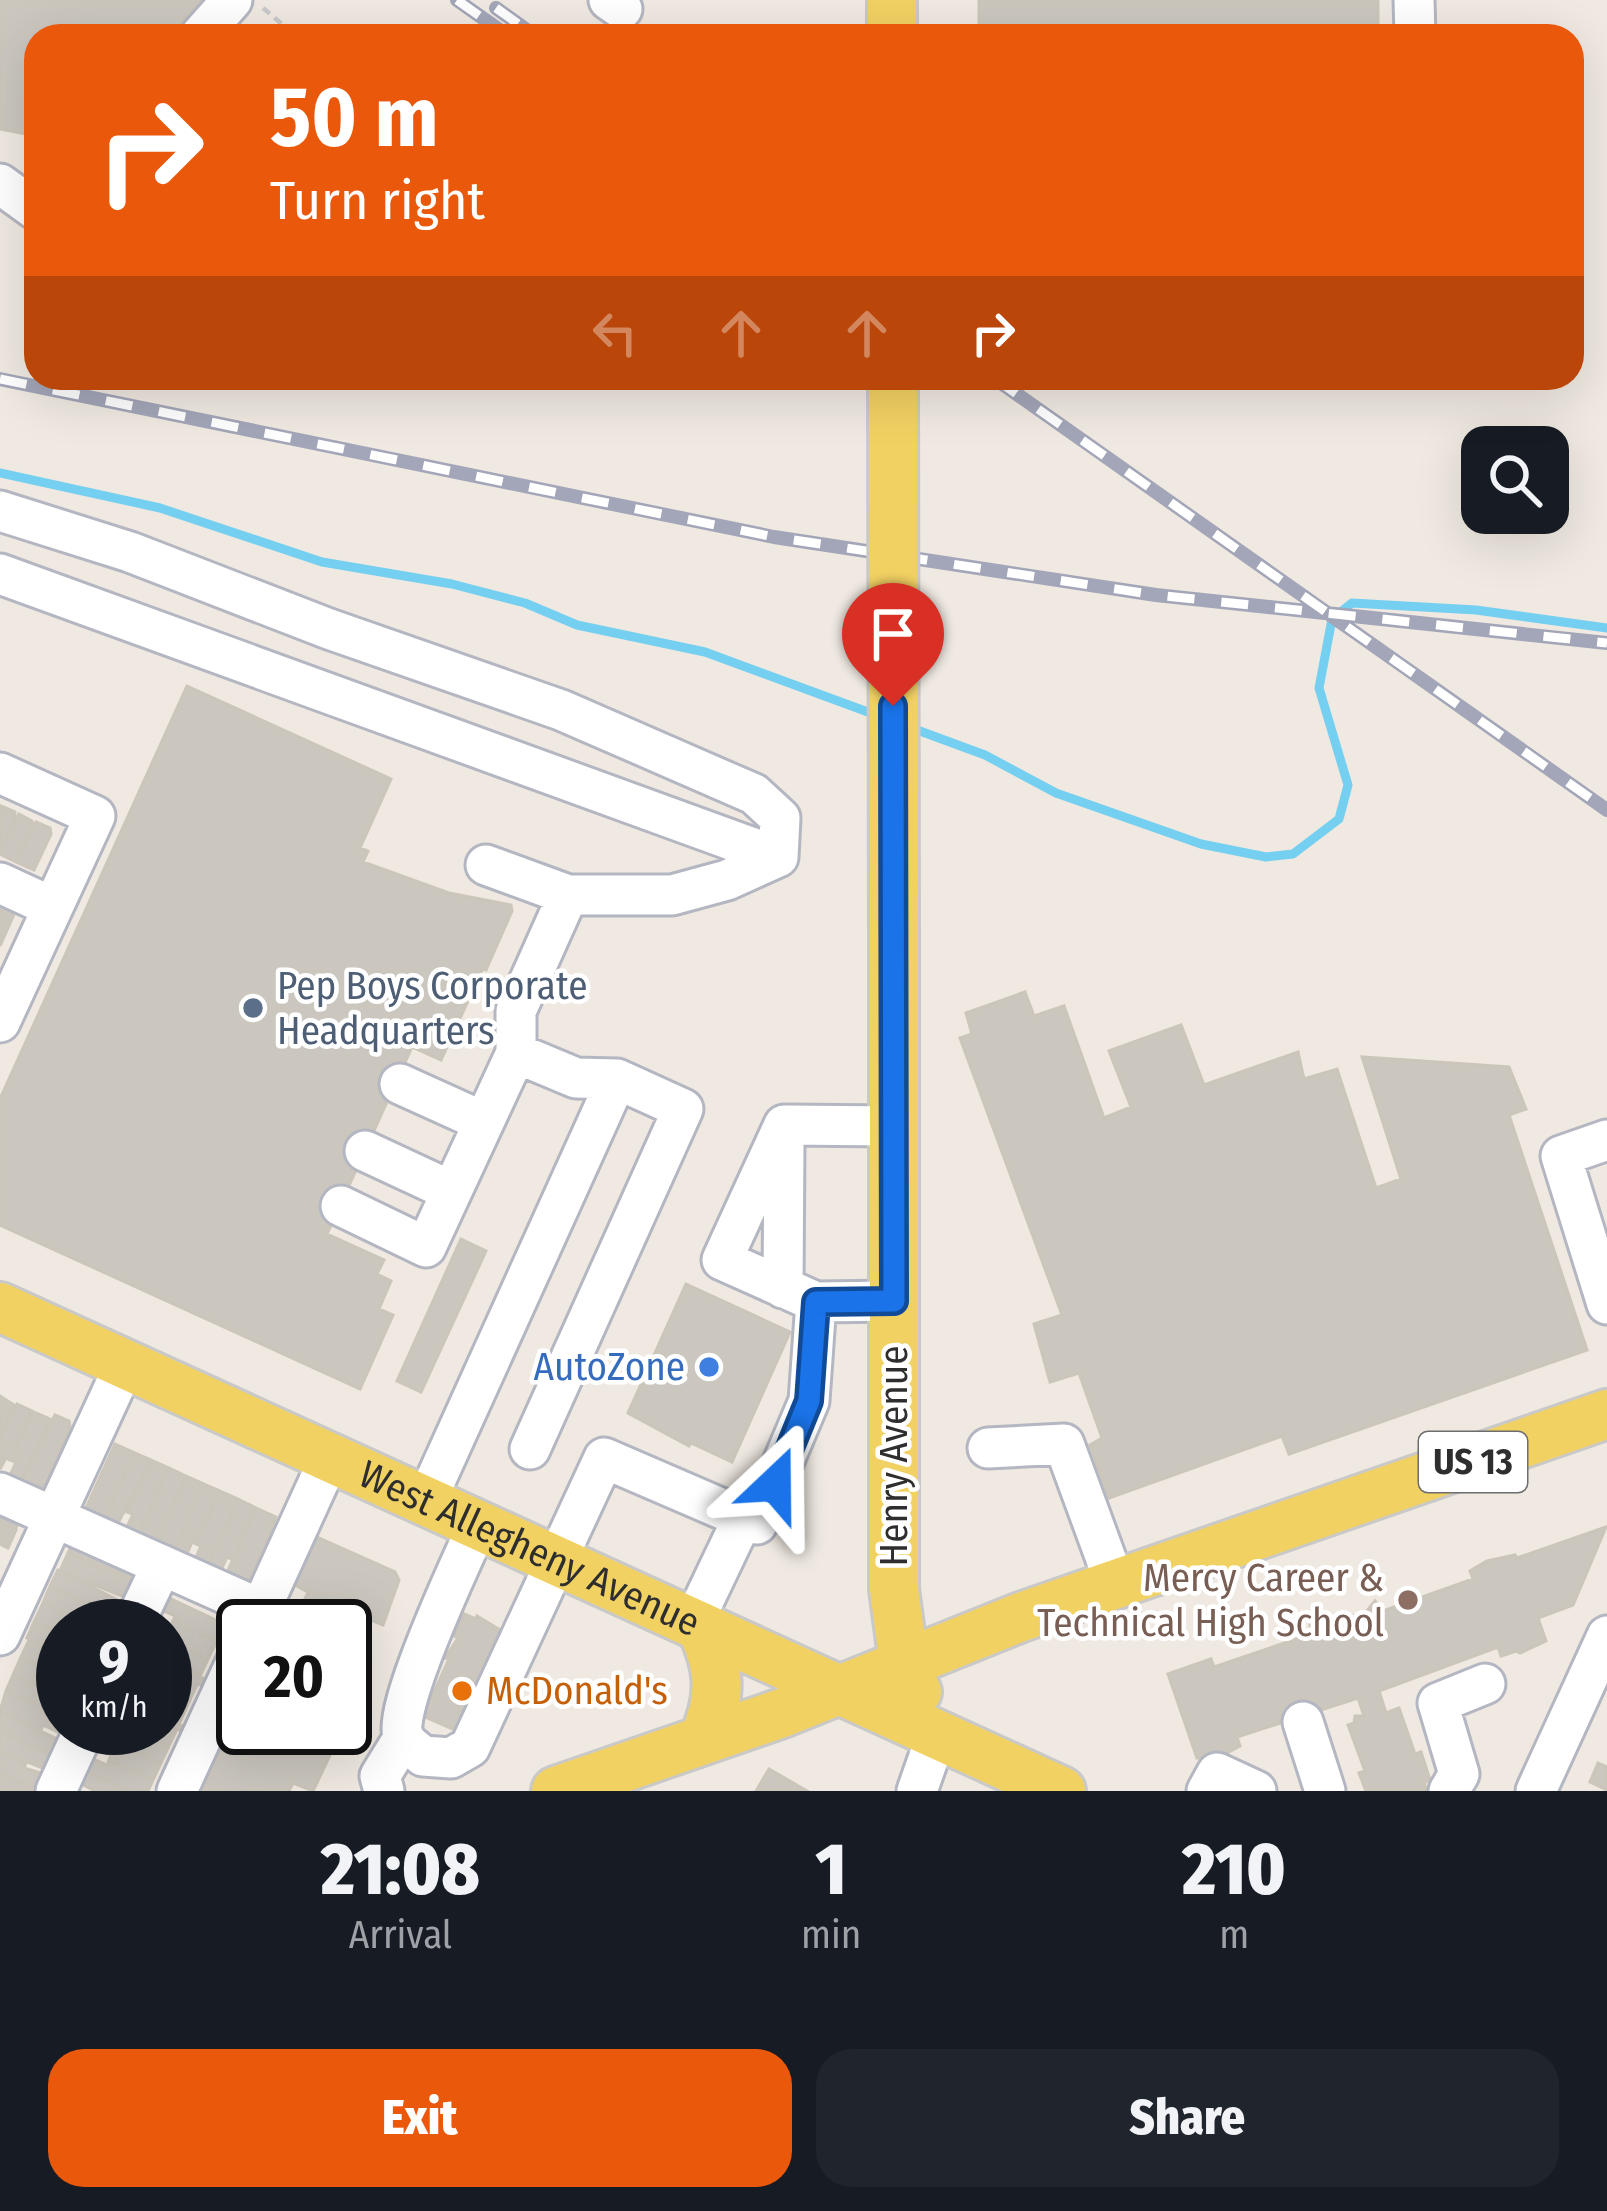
<!DOCTYPE html>
<html lang="en">
<head>
<meta charset="utf-8">
<style>
	:root { --surface:#171b24; --page:#20242c; --text:#f1f3f6; --muted:#9ea1a6; --accent:#ea580c }
	body { margin:0; font-family:"Fira Sans Condensed",sans-serif; background:var(--page); color:var(--text); height:100vh; display:flex; flex-direction:column; font-size:45px; white-space:nowrap }
	* { box-sizing:border-box; margin:0 }
	p { font-size:39px; color:var(--muted) }
	.icon { flex:none; width:66px; height:66px; fill:none; stroke:currentColor; stroke-width:2; stroke-linecap:round; stroke-linejoin:round }
	.map { position:relative; height:1791px; overflow:hidden }
	.details { display:flex; flex-direction:column; background:var(--surface); flex:1 }
	.details>* { flex:none }
	.banner { position:absolute; left:24px; top:24px; width:1560px; height:366px; border-radius:36px; box-shadow:0 12px 48px #0002; background:#ea580c; color:#fff; overflow:hidden }
	.fabs { position:absolute; left:1461px; top:426px; display:grid; gap:24px }
	.fabs a { display:grid; place-items:center; width:108px; height:108px; border-radius:24px; background:var(--surface); box-shadow:0 12px 48px #0002; font-size:60px }
	.speed { position:absolute; left:36px; top:1599px; display:flex; gap:24px; font-size:60px; font-weight:700; text-align:center }
	.speed>* { display:grid; place-content:center; width:156px; height:156px; border-radius:50%; background:var(--surface); box-shadow:0 12px 48px #0002; line-height:1 }
	.speed small { font-size:30px; font-weight:400 }
	.speed .limit { border:6px solid #111; border-radius:18px; background:#fff; color:#111 }
	.pin { position:absolute; display:grid; place-items:center; width:102px; height:102px; color:#fff; margin:-123px -51px; border-radius:50% 50% 50% 0; rotate:-45deg; box-shadow:0 0 12px #0007 }
	.pin .icon { rotate:45deg }
	.me { position:absolute; width:132px; margin:-66px; rotate:23deg; stroke-linejoin:round; filter:drop-shadow(0 0 9px #0008) }
	.turn { display:flex; align-items:center; gap:42px; height:252px; padding:0 48px; font-size:54px }
	.turn .icon { width:156px; height:156px; stroke-width:2.5 }
	.turn b { display:block; font-size:84px; line-height:102px }
	.lanes { display:flex; align-items:center; height:114px; padding:0 48px; background:#0003; justify-content:center; gap:60px; direction:ltr }
	.lanes .off { opacity:.35 }
	.eta { display:flex; justify-content:space-evenly; align-items:center; height:204px; text-align:center }
	.eta b { font-size:72px; font-weight:800; line-height:84px }
	.action { display:flex; gap:24px; margin-top:auto; padding:24px 48px }
	.action a { flex:1; height:138px; border-radius:36px; background:var(--accent); color:#fff; font-size:48px; font-weight:800; line-height:138px; text-align:center }
	.action a+a { background:var(--page); color:var(--text) }
	.map>svg:first-child { display:block }
	.lines { fill:none; stroke-linecap:round; stroke-linejoin:round }
	.stream { stroke:#75cff0; stroke-width:9 }
	.building { fill:#cbc7bf; stroke:#cbc5ba; stroke-width:3 }
	.minor-casing { stroke:#b4b7c1; stroke-width:45 }
	.major-casing { stroke:#c9c9c9; stroke-width:54 }
	.path { stroke:#c9c9c9; stroke-width:4.5; stroke-dasharray:9 6; stroke-linecap:butt }
	.minor { stroke:#fff; stroke-width:39 }
	.major { stroke:#f2d163; stroke-width:48 }
	.rail-casing { stroke:#a3a6b8; stroke-width:14 }
	.rail { stroke:#fff; stroke-width:9; stroke-dasharray:27; stroke-linecap:butt }
	.major-bridge-casing { stroke:#c9c9c9; stroke-width:54; stroke-linecap:butt }
	.major-bridge { stroke:#f2d163; stroke-width:48 }
	.route-casing { stroke:#114b97; stroke-width:30 }
	.route { stroke:#1a73e8; stroke-width:21 }
	.service-dot { fill:#5c6f8a; stroke:#fff; stroke-width:4.5 }
	.shop-dot { fill:#3f7fe0; stroke:#fff; stroke-width:4.5 }
	.education-dot { fill:#8d6e63; stroke:#fff; stroke-width:4.5 }
	.food-dot { fill:#e8710a; stroke:#fff; stroke-width:4.5 }
	.labels { text-anchor:middle; dominant-baseline:central; stroke-width:9; stroke-linejoin:round; paint-order:stroke }
	.shield { fill:#fff; stroke:#6d6d6d; stroke-width:3 }
	.shield-label { font-size:36px; font-weight:bold; fill:#2e2e2e }
	.service-label { font-size:39px; fill:#4e5e75; stroke:#fff; text-anchor:start }
	.shop-label { font-size:39px; fill:#366cbe; stroke:#fff; text-anchor:end }
	.street-label { font-size:39px; fill:#2e2e2e; stroke:#fff }
	.education-label { font-size:39px; fill:#785e54; stroke:#fff; text-anchor:end }
	.food-label { font-size:39px; fill:#c56008; stroke:#fff; text-anchor:start }
</style>
</head>
<body>
<div class="map">
<svg width="1607" height="1791" viewBox="0 0 1607 1791">
	<rect width="100%" height="100%" fill="#efe9e1"/>
	<g class="lines">
		<!-- stream -->
		<path class="stream" d="M0,473l160,35 162,54 130,22 73,19 52,22 128,27 171,63
			M909,727l76,28 71,38 145,51 65,13 27,-3 46,-35 9,-34 -29,-97 13,-69 20,-16 124,7 131,18"/>
	</g>
	<!-- building -->
	<path class="building" d="M0,0h201l-30,36h-135v100l-36,-7z
		M979,0h399v36h-209v-10l-98,-1v11h-92z
		M187,686l204,93 -31,69 8,3 -5,11 86,31 62,12 1,6 -26,59 -3,-2 -42,92 -29,-13 -85,187 57,26 -7,14 14,7 -12,28 14,6 -33,74 -360,-164v-126z
		M1,806l14,6v5l-15,34z
		M19,814l13,7 1,4 -17,37 -16,-8v-3z
		M36,822l14,6 1,6 -17,36 -18,-8z
		M0,905l15,7 -15,34z
		M1025,992l9,24 30,-10 40,112 27,-11 -22,-56 72,-26 23,60 94,-33 6,27 33,-10 39,119 25,-9 -39,-122 147,10 17,42 -17,6 78,235 -298,104 -7,-18 -173,62 -19,-53 12,-7 -23,-65 -29,9 -16,-58 28,-9 -102,-277 12,-4 -6,-21z
		M461,1239l25,12 -65,141 -24,-11z
		M686,1284l104,48 -58,130 -41,-19 -2,3 -61,-33z
		M0,1396l14,9 -14,32z
		M17,1404l15,7 -22,49 -4,-2 -6,11v-32z
		M34,1412l16,7 -32,69 -11,-6 9,-20 -6,-2z
		M55,1415l14,6 1,5 -30,74 -22,-12z
		M115,1444l20,9 -35,77 -18,-13z
		M135,1453l16,7 -36,69 -15,1z
		M151,1460l18,8 -36,78 -12,-6 12,-26 -6,-2z
		M169,1468l17,8 -32,69 -21,1z
		M186,1476l18,8 -35,78 -15,-17z
		M204,1484l16,7 -24,53 -4,-2 -5,12 4,2 -5,12 -17,-6z
		M220,1491l18,8 -35,78 -13,-6 11,-25 -5,-2z
		M238,1499l18,9 -23,52 -6,-3 -6,13 6,2 -3,6 -21,-1z
		M0,1500l24,11 -9,19 -15,-7z
		M256,1508l20,9 -21,52 -7,14 -27,3z
		M0,1523l16,7 -8,18 -8,-4z
		M1606,1527l-33,78 -35,13 8,23 -26,12 -4,-2 -15,5 -3,-9 -119,44 7,22 13,-5 16,46 6,-2 9,28 -6,3 3,8h-61l-7,-18 6,-2 -17,-46 6,-2 1,-7h9l-6,-18 -121,39 3,9 -15,8 -28,4 -29,-84 43,-15 3,8 97,-33 -1,-11 6,-2 8,4 24,-12 6,3 12,-4 9,-11 8,10 90,-32 -3,-8 17,-10 28,-6 2,3z
		M76,1536l63,29 -5,16 -66,-28z
		M317,1537l78,35 4,8 -16,45 -14,-6 -10,23 -14,-7v-9h-20l-27,-12 10,-22 -13,-7z
		M68,1553l64,29 -1,8 -9,6 -62,-25z
		M58,1570l62,31 -2,16 -68,-31z
		M50,1586l66,30 -1,8 -15,2 -9,-6 -2,4 -46,-21z
		M163,1595l61,29 -7,17 -44,-20 2,-5 -18,-8z
		M43,1603l46,21 -1,2h-25v9l-29,-13z
		M464,1614l12,5 1,-3 25,15 2,-4 7,3 -47,104 -41,-18 26,-57 -4,-1 13,-20 -4,-2z
		M152,1619l18,8 3,-6 44,20 -9,18 -43,-21v-12h-16z
		M34,1622l29,13v20l-36,-17z
		M165,1638l43,21 -8,17 -35,-16z
		M29,1640l34,15v22l-42,-20z
		M21,1657l42,20v15l-4,-2 -2,4 -44,-19z
		M165,1660l40,19 -4,6 -3,-2 -5,10 -28,-13z
		M13,1675l44,19 -2,5 8,3v15l-57,-26z
		M165,1681l28,12 -8,18 -20,-9z
		M6,1691l57,26 -1,17 -19,-9 -2,5 -41,-19z
		M165,1702l20,9 -6,13 4,2 -2,5 -16,-8z
		M240,1709l3,19h39l50,23 -19,40 -20,-8 -4,8h-86z
		M0,1711l57,28 -5,16 -52,-24z
		M165,1723l12,6 -8,17 -39,-18h35z
		M102,1728l20,3 8,-3 39,18 -8,17 -61,-29z
		M0,1731l52,24 -7,14 -45,-18z
		M100,1734l61,29 -8,17 -44,-20 2,-5 -18,-8z
		M0,1751l26,12 -2,5 17,5 -2,16 -39,-16z
		M89,1757l18,8 2,-5 44,20 -5,11h-18l-46,-21z
		M1598,1763l9,4v23l-17,-8z
		M769,1769l38,22h-51z
		M84,1770l46,21h-35l-17,-9z
		M0,1773l36,17v1h-36z"/>
	<g class="lines">
		<defs>
			<path id="minor" d="M609,0l13,9
				M1414,0l1,36
				M200,36l32,-36
				M0,184l36,26
				M0,511l130,41 199,77 232,81 193,84 26,24 -2,39 -51,23 -55,15h-104
				M0,574l778,283
				M0,773l95,43 -95,206
				M486,865l82,30 -52,116v42
				M0,883l52,24
				M400,1084l84,38
				M894,1126l-110,-1 -62,135 94,42 78,-1
				M1607,1140l-46,16 46,148
				M365,1151l86,40
				M341,1206l85,41 90,-194 60,25 41,1
				M783,1288l1,-146
				M988,1448l76,-4 52,142
				M0,1493l260,116
				M426,1501l191,-422 66,30 -153,340
				M478,1525c-15,33 -86,184 -75,211 3,7 14,15 20,20l28,2 19,-11 134,-289 153,66 52,-123 7,-99
				M693,1623l50,-105
				M133,1626l29,-61
				M253,1626l77,-169
				M0,1635l125,-271
				M1303,1722l22,69
				M56,1791l29,-63
				M177,1791l66,-144
				M384,1791l-4,-15 24,-39
				M917,1791l20,-57
				M1207,1791l10,-18 39,18
				M1449,1791l10,-17 -21,-71 47,-19
				M1536,1791l71,-155"/>
			<g id="major">
				<path d="M892,0v36"/>
				<path d="M894,941v648l10,75 13,28"/>
				<path id="s1" d="M0,1307l1061,484"/>
				<path d="M701,1627c20,41 21,72 2,113"/>
				<path d="M556,1791l226,-78 239,-96 586,-203"/>
			</g>
		</defs>
		<!-- minor casing -->
		<use href="#minor" class="minor-casing"/>
		<!-- major casing -->
		<use href="#major" class="major-casing"/>
		<!-- path -->
		<path class="path" d="M263,8l33,28"/>
		<!-- minor -->
		<use href="#minor" class="minor"/>
		<!-- major -->
		<use href="#major" class="major"/>
		<defs>
			<path id="rail" d="M457,0l51,36
				M496,8l39,28
				M994,378l613,432
				M0,379l774,158 382,58 451,48"/>
		</defs>
		<!-- rail casing -->
		<use href="#rail" class="rail-casing"/>
		<!-- rail -->
		<use href="#rail" class="rail"/>
		<defs>
			<path id="major-bridge" d="M893,378l1,563"/>
		</defs>
		<!-- major-bridge casing -->
		<use href="#major-bridge" class="major-bridge-casing"/>
		<!-- major-bridge -->
		<use href="#major-bridge" class="major-bridge"/>
	</g>
	<g class="lines">
		<defs>
			<path id="route" d="M775,1484l34,-83 7,-99 78,-1 -1,-595"/>
		</defs>
		<!-- route casing -->
		<use href="#route" class="route-casing"/>
		<!-- route -->
		<use href="#route" class="route"/>
	</g>
	<!-- markers -->
	<circle class="service-dot" cx="253" cy="1008" r="12"/>
	<circle class="shop-dot" cx="709" cy="1367" r="12"/>
	<circle class="education-dot" cx="1408" cy="1600" r="12"/>
	<circle class="food-dot" cx="462" cy="1691" r="12"/>
	<g class="labels">
		<!-- shield labels -->
		<rect class="shield" x="1419" y="1432" width="108" height="60" rx="9"/>
		<g class="shield-label">
			<text x="1473" y="1462">US 13</text>
		</g>
		<!-- service labels -->
		<g class="service-label">
			<text x="277" y="986">Pep Boys Corporate<tspan x="277" dy="45">Headquarters</tspan></text>
		</g>
		<!-- shop labels -->
		<g class="shop-label">
			<text x="685" y="1367">AutoZone</text>
		</g>
		<!-- street labels -->
		<g class="street-label">
			<text transform="translate(894 1456) rotate(-90)">Henry Avenue</text>
			<text stroke="none"><textPath href="#s1" startOffset="582">West Allegheny Avenue</textPath></text>
		</g>
		<!-- education labels -->
		<g class="education-label">
			<text x="1384" y="1578">Mercy Career &amp;<tspan x="1384" dy="45">Technical High School</tspan></text>
		</g>
		<!-- food labels -->
		<g class="food-label">
			<text x="486" y="1691">McDonald's</text>
		</g>
	</g>
</svg>
<div class="fabs">
<a><svg class="icon" aria-label="search" viewBox="0 0 24 24"><circle cx="10" cy="10" r="6"/><path d="M15 15l6 6"/></svg></a>
</div>
<div class="speed"><div>9<small>km/h</small></div><div class="limit">20</div></div>
<div class="pin" style="left:893px;top:706px;background:#d93025"><svg class="icon" aria-label="arrive" viewBox="0 0 24 24"><path d="M6 21V4h12l-3 4 3 4H6"/></svg></div>
<svg class="me" style="left:775px;top:1484px" viewBox="-20 -20 40 40"><path d="M0-17L14 15 0 8-14 15z" fill="#1a73e8" stroke="#fff" stroke-width="4"/></svg>
<div class="banner">
<div class="turn"><svg class="icon" aria-label="right" viewBox="0 0 24 24"><path d="M7 20v-9h11M14 6l5 5-5 5"/></svg><div><b>50 m</b>Turn right</div></div>
<div class="lanes"><svg class="icon off" aria-label="left" viewBox="0 0 24 24"><path d="M17 20v-9H6M10 6l-5 5 5 5"/></svg><svg class="icon off" aria-label="ahead" viewBox="0 0 24 24"><path d="M12 20V5M6 11l6-6 6 6"/></svg><svg class="icon off" aria-label="ahead" viewBox="0 0 24 24"><path d="M12 20V5M6 11l6-6 6 6"/></svg><svg class="icon" aria-label="right" viewBox="0 0 24 24"><path d="M7 20v-9h11M14 6l5 5-5 5"/></svg></div>
</div>
</div>
<section class="details">
<div class="eta">
<div><b>21:08</b><p>Arrival</p></div>
<div><b>1</b><p>min</p></div>
<div><b>210</b><p>m</p></div>
</div>
<div class="action"><a>Exit</a><a>Share</a></div>
</section>
</body>
</html>
